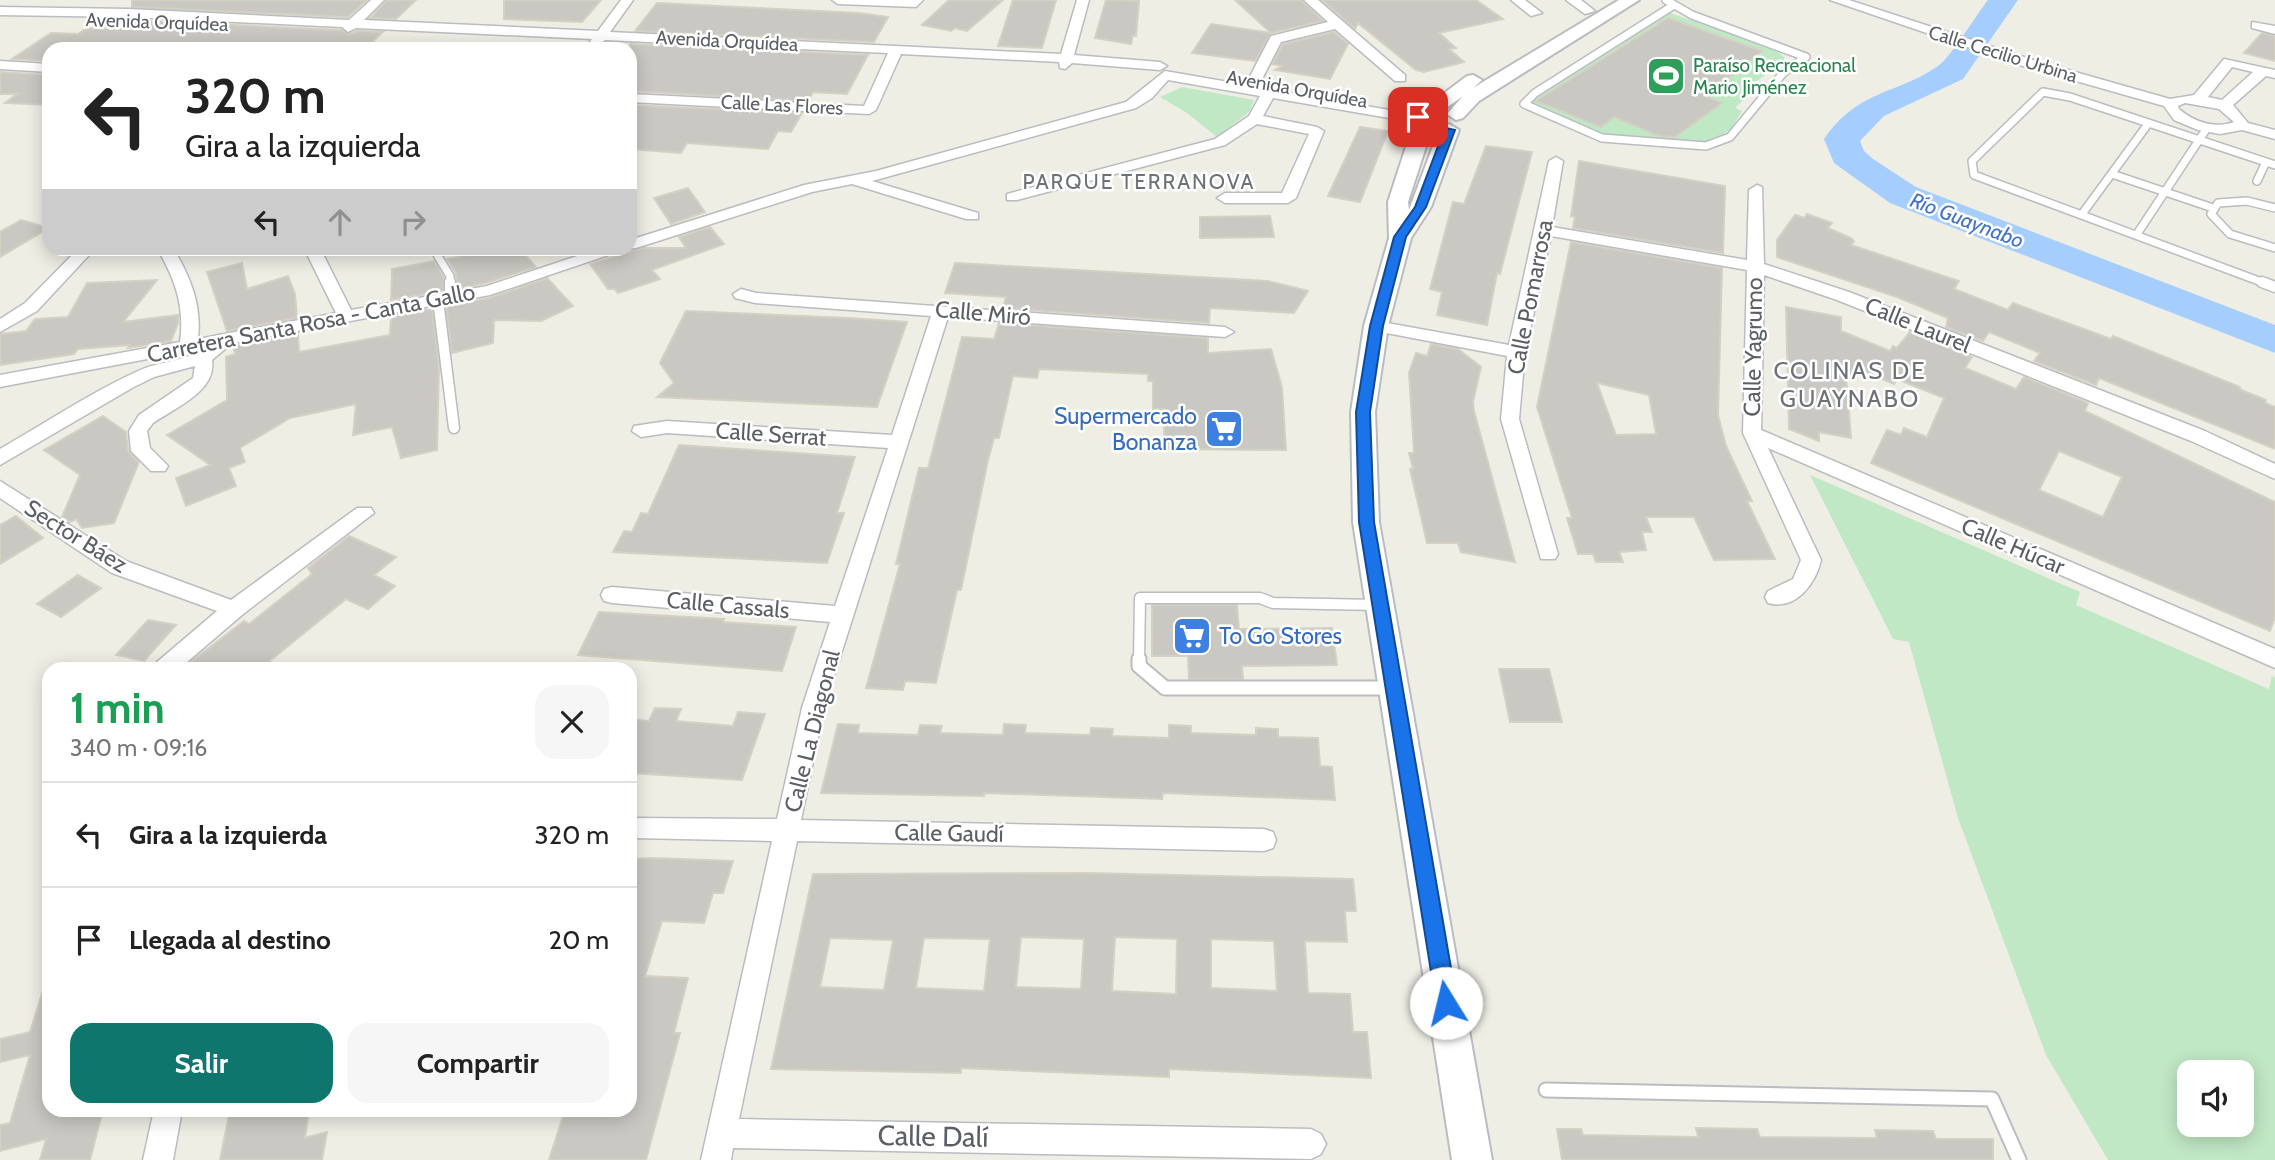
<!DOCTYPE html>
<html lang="es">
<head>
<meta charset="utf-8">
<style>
	:root { --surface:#fff; --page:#f6f6f6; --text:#222; --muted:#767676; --line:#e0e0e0; --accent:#0f766e }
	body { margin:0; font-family:Cabin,sans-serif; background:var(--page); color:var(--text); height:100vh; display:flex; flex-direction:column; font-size:26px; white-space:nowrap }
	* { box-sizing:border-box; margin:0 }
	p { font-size:23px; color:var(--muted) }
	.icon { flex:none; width:38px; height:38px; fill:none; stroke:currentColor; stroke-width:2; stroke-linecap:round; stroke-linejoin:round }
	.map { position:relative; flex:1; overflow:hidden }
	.sheet { position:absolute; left:42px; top:662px; width:595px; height:455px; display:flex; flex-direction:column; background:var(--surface); border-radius:21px; box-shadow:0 4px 18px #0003 }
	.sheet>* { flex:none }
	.top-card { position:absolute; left:42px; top:42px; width:595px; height:214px; border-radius:21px; box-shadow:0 4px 18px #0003; background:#fff; color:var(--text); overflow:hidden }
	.buttons { position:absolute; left:2177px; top:1060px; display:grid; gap:14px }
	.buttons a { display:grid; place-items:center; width:77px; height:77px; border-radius:14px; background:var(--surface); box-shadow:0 4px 18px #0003; font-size:35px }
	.pin { position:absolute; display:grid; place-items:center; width:60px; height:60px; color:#fff; margin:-30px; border-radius:14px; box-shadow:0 4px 10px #0006 }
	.me { position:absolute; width:77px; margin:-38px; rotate:351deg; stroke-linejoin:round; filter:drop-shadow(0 0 5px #0008) }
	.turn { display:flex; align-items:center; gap:24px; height:147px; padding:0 28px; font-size:32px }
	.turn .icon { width:91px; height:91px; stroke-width:2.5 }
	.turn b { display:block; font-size:49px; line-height:60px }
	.lanes { display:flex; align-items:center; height:66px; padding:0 28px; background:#0003; justify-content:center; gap:35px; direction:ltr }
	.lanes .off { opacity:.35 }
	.round { display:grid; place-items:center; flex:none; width:74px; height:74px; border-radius:21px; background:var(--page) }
	.summary { display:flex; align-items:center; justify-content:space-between; height:119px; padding:0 28px }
	h1 { font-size:42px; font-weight:700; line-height:52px; color:#1e9e55 }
	.button { display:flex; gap:14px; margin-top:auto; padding:14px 28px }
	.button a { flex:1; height:80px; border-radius:21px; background:var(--accent); color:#fff; font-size:28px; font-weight:700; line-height:80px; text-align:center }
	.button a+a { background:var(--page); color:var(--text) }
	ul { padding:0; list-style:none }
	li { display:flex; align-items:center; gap:21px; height:105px; padding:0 28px; border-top:2px solid var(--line) }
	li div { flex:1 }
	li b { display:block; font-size:26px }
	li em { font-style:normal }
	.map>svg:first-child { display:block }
	.green { fill:#c0e8c5; fill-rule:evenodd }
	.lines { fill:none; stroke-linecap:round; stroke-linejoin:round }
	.river { fill:#a5ceff; fill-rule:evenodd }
	.building { fill:#cac8c2; stroke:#d4d1c3; stroke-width:2; fill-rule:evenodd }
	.service-far2-casing { stroke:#b9bcc1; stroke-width:10 }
	.service-far1-casing { stroke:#b9bcc1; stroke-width:13 }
	.service-casing { stroke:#b9bcc1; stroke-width:17 }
	.minor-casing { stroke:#b9bcc1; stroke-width:3 }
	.tertiary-casing { stroke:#b9bcc1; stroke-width:4 }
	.service-far2 { stroke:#fff; stroke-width:7 }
	.service-far1 { stroke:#fff; stroke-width:10 }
	.service { stroke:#fff; stroke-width:13 }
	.minor { fill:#fff; fill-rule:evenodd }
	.tertiary { fill:#fff; fill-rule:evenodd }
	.route { fill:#1a73e8; stroke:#114b97; stroke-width:2 }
	.labels { text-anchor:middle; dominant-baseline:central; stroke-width:5; stroke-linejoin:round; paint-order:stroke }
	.far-street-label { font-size:19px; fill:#5c5f66; stroke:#fff }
	.far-leisure-label { font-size:19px; fill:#27864d; stroke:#fff; text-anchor:start }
	.far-neighbourhood-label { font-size:21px; letter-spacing:2px; fill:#6d7178; stroke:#fff }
	.far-water-label { font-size:21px; font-style:italic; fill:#4274c7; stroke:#fff }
	.street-label { font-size:23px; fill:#5c5f66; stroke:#fff }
	.shop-label { font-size:23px; fill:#366cbe; stroke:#fff; text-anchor:end }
	.neighbourhood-label { font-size:24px; letter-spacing:2px; fill:#6d7178; stroke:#fff }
	.near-street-label { font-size:28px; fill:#5c5f66; stroke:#fff }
</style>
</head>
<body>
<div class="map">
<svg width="2275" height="1160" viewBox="0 0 2275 1160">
	<rect width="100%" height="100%" fill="#efeee5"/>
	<!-- green -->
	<path class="green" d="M1667,12l107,37 10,8v4l-41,30 7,3 -15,14 7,3 -11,18 -21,14 -102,-7 -77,-31 1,-5z
		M1182,87l72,13 -5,12 -32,25 -30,-24 -27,-16z
		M1810,475l270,117 -4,13 193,84 3,-13 3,2v482h-167l-62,-105 -88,-237 -49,-176 -16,-3zM2189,1073h53v52h-53z"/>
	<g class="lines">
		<!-- river -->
		<path class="river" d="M1988,0h30l-55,79 -79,37 -24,25 4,10 9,8 43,28 359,138v28l-385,-150 -56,-40 -10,-24c35,-50 72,-44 114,-73 14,-10 38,-51 50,-66z"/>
	</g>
	<!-- building -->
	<path class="building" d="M132,0h235l-19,17 -216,-10z
		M387,0h29l-20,19 -26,-1z
		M504,0h97l-19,22 -78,-3z
		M949,0h54l-36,31 -12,-3 -4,3 -29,-6z
		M1013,0h43l-14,48 -44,-2z
		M1106,0l33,1 -3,35 -3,-1 -2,9 -36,-6z
		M1235,0h66l22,21 -52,12z
		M1322,0h154l27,19 -64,14 17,15 -7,1 15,13 -40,10 -8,-2 -58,-47 -3,6z
		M657,3l202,10 29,4 -14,25 -239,-11z
		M1668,18l94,33 -57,45 17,7 -47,34 -16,-1 -45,-19 -13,10 -65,-26z
		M127,20l214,10 8,4 8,-3 26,1 -18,17h-316v12l-37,-2 39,-26 27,1 9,-6 31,1z
		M1211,24l60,9 -16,28 -63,-8z
		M1334,32l14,12 -18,35 -55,-9 7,-4 -10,-2 11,-20z
		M2262,33l13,3v25l-31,-8z
		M630,44l238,11 -21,39 -34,-2 -5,9 -178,-10z
		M0,72l49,3v30l-44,-2 12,-9h-17z
		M630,105l172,8 -11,19 -13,-1 -10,18 -81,-6 -6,10 -51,-4z
		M1360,127l28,4 -28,71 -32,-6z
		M1486,146l46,6 -32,122 -3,-1 -10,52 -50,-10 5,-23 -12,-3 23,-87 11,2z
		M1579,161l146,25 -2,67 -150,-25 2,-11 -4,-1z
		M688,188l17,24 -34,12 -17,-26z
		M1807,214l25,9 -4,5 23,10 3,3 -3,4 108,36 -5,8 54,21 5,-7 98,36 2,-3 127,51 -1,2 27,11 -1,3 10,4v42l-176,-71 -3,7 -62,-24 6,-8 -51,-21 -6,9 -37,-14 2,-9 -51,-21 -120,-40v-17l18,-25 10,3z
		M1270,216l4,21 -74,1v-21z
		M21,220l28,8 -49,29v-25z
		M710,227l14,17 -72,26 8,9 -42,14 -3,-4h-7l-18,-25 53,-16h43l-7,-11z
		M1571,242l151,26 -4,147 8,31 26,55h-5l28,58 -61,1 -20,-43h-48l6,15h-10l4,18 -27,2 4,10h-27l-3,-8h-15l-11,-36h5l-35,-111zM1597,383l52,12 7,39 -40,1z
		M464,248h55l17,19 -50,16 -29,6 -1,-16 -9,-14 18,-3z
		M434,261l10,17 -1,13 -52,9 1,-31z
		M242,263l5,26 41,-13 7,18 2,24 -70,13 -20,-59z
		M955,263l313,18 40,10 -14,22 -84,-5 -1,15 -206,-15 3,-11 -61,-4z
		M547,278l26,28 -32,15 -47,-1 -1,23 -41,10 -6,-47 44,-8z
		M157,280l-34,42 55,-7v8l-7,18 -43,7 2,-3 -52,4 -4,5 -74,11v-31l26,-3 9,-12 33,-2 19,-34z
		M1786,307l55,10v14l49,20 3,-5 4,2 13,-16 62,25 -7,11 51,21 8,-12 64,26 -3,8 190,91v115l-5,14 -399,-168 16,-33 14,5 3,-7 23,9 17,-39 -47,-19 -3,5 -38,-16 1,9 -11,-2 5,63 -32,-6v9l-30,-12zM2059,451l63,26 -19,40 -64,-27z
		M432,309l7,57 -2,84 -36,8 -9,-31 -39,8 3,-31 -66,14 -50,30 5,14 -16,6 7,18 -50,20 -10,-28 34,-13 -43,-30 60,-35 -1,-43 9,-3 -2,-9 65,-12 1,19 91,-17 1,-19z
		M686,311l162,7 59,4 -30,85 -220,-10 17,-14 -14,-20z
		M999,323l209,15v15l63,-4 11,38 4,63 -122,-1v-40h-11v-28h-5v-7l-109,-5 -2,9 -24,-2 -14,62h-5l-6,22 -27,130h-4l-21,93 -31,-2 -2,9 -37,-2 34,-124h-4l23,-96h9l34,-131 32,2z
		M1431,344l27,5 23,18 -8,35 1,9 41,151 -54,-10 -3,-9h-31l-17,-74h3l-4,-16h5l-5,-80 7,-20 11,3z
		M103,416l23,16 2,19 11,11 -25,61 -32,5 -6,-9 -6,3 -8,-5 18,-42 -36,-25z
		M679,445l176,12 -18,56h7l-17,50 -214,-11 11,-21 8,1 9,-19 7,1z
		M16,516l27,22 -43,26v-39z
		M349,536l47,21 -22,18 21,11 -27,23 -22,-10 -85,69h-78l61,-47 5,3 63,-50 -4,-6z
		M78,575l23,13 -40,29 -24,-13z
		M1152,605h85l2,24 93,-1 5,37 -95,1 1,13h-54l-1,-23h-36z
		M599,612l125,7 -1,3 73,5 -14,44 -204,-16z
		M148,620l28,5 -32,36 -28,-6z
		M1499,669h50l13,53h-52z
		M655,708l26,1 -5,12 57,5 5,-14 27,2 -23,66 -112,-7v-54l19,2z
		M838,724l21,1 -1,8 60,2 2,-10 22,1 -2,7 63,2 1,-11 22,1 -1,8 65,2 1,-7 22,1 -1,7 57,2v-13l22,1v7l65,2v-7l22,1v8l40,1 2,28 12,1 3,33 -172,-7 -1,6 -178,-6v3l-163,-3z
		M653,858l80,3 -10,32h-10l-9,30 -42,-2 -17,55 43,2 -14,55h6l-34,127h-97l16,-50h65v-251z
		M1088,873l265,6 3,32h-11l2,31 -42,-1 3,52 42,1 3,38h14l4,46 -202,-9v8l-208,-9v5l-190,-4 42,-195zM1021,937l63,2 -3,50 -65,-2zM1115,937l62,2 -1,55 -64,-3zM830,938l63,2 -9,50 -64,-3zM924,938l66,1 -6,52 -68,-3zM1211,939l63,2 3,50 -66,-3z
		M44,987l5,1v122h54l-13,50h-50l6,-21 -46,12v-26l10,-2 20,-68 -30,7v-23l30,-7z
		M230,1110h79l-4,28 22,-6 -5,28h-102z
		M1696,1128l61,1 3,8 117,1 -2,-8 58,1 3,8h57v21h-431l-5,-31h24l2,6 115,2z"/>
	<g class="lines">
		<defs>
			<path id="service-far2" d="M1666,0l26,15 114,42 -22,15 -54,65 -24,9 -104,-8 -78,-34 11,-11 139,-88
				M2112,174l101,34
				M2257,181l9,-19
				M2275,208l-28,-7 -29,2 -7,11 19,20 45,14
				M2082,214l66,-90
				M2137,234l70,-106
				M433,248l17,28v8
				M2267,284l-293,-109 -2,-14 71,-69 27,5 205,68"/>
			<path id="service-far1" d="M450,282v15
				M2262,282l13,5
				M438,300l16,128
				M1139,660l1,-62h120l13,5 105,2"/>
			<path id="service" d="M1139,659v7l26,22h227
				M1546,1090l446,9 27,61"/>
			<path id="minor" d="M371,0h13l-20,20 234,11 23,-31h12l-23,32 451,22 16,-54h12l-15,55 86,7 7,4 -7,4 -88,-7 -7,6 -5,-1 -1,-6 -158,-8 -25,56 -7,4 -239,-12v-8l234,12 24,-53 -283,-13 -9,7 -7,-4 3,-4 -236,-11 -8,4 -6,-5 -213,-10 -129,-2v-8l129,2 220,11z
				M832,0h91l-7,7 -78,-3z
				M1304,0h14l87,75v6h-10l-60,-52 -54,13 -22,43h-10l-2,-3 24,-46 57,-14z
				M1511,0h14l17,13 -11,3z
				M1566,0h15l14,11 -10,3z
				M1830,0h19l184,60 137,39 24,-4 30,-36 51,11v8l-9,-2 -33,29 15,18 27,7v9l-33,-9 -22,4 -22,-4 -24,-10 -10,-14 -141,-40zM2232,67l21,5 -31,28 -14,-3zM2185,103l34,6 15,13c-19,7 -40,0 -55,-13l-1,-3z
				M2252,22l23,4v8l-23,-6z
				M0,61l49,3v8l-49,-3z
				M1165,71l253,44 7,4 -7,4 -145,-25 -10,18 54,11 7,4 -28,67 -8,5h-63l-8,-5 8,-5h57l27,-59 -52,-10 -32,21 -208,55h-10v-6l208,-55 34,-23 11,-20 -92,-16 -16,18 -16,10 -264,73 106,32v6h-12l-114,-35 -40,8 -176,56 -10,1 -136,46 -258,48 -20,17c5,31 -37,48 -59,63l-6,8 3,17 18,18 -3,5h-14l-20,-20 -2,-20 10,-16 54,-37 2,-12 -41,11 -22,11 -132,77v-16c45,-26 90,-56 138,-78 21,-10 47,-9 67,-23l-205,39v-12l180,-33c5,-36 -5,-63 -23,-94h16c17,28 29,57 25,91l138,-26 -32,-65h16l31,62 136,-24 114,-38h29v-8l174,-55 72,-14 250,-69z
				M1556,157l7,4 -11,66 195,33 2,-70 8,-5 5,2 2,77 85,28 356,139 70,33v15l-84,-38 -354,-141 -73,-25 -3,155 514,219v19l-507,-220 53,112c-5,23 -25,51 -53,43l-3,-6 3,-6 25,-12 8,-19 -58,-127 4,-163 -196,-34 -26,116 -6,67 39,135 -3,5h-14l-40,-140 6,-63 -131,-25 -9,-5 9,-5 133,24 40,-184z
				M77,250h12l2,3 -54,58 -37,21v-13l25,-16z
				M741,289l15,4 469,34 9,5 -9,5 -277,-20 -124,391 -23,112 463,9 9,3 3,8 -3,8 -9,3 -467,-10 -58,278 572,10 10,5 5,10 -5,10 -10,5 -578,-11 -2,12h-30l71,-319 -138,-3 -4,-2v-18l147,1 25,-111 28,-86 -218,-19 -8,-2 -3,-6 3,-6 8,-2 223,19 53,-158 -221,-15 -26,4 -9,-6 2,-5 33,-5 225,14 39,-119 -176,-13 -20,-5 -2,-4z
				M0,481l126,80 105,39 126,-92h14l3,5 -132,102 -62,53h-26l3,-6 60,-51 -105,-38 -112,-75z
				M154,1110h28l-9,50h-30z"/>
			<path id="tertiary" d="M1619,0h20l-160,101 -16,17 -7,2 -9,-6 16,-18 -24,17h-14l-2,-4 44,-33 6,-1 9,5 -9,8z
				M1423,119l10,6 -25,77 1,8 30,-80 10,-6 10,6 -28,77 -20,31 -23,88 -13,86 4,110 113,638h-40l-99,-638 -2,-110 13,-86 25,-88 -1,-36 25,-77z"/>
		</defs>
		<!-- service-far2 casing -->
		<use href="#service-far2" class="service-far2-casing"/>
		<!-- service-far1 casing -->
		<use href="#service-far1" class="service-far1-casing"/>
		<!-- service casing -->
		<use href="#service" class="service-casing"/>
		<!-- minor casing -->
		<use href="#minor" class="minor-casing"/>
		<!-- tertiary casing -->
		<use href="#tertiary" class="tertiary-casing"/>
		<!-- service-far2 -->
		<use href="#service-far2" class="service-far2"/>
		<!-- service-far1 -->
		<use href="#service-far1" class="service-far1"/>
		<!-- service -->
		<use href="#service" class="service"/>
		<!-- minor -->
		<use href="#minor" class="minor"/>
		<!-- tertiary -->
		<use href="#tertiary" class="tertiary"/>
	</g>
	<!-- route -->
	<path class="route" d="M1418,113l13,12 24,5 -29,77 -20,30 -23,89 -13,86 4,110 83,481 -3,7 -8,3 -7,-3 -3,-7 -77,-481 -3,-110 14,-86 24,-89 21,-30 28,-74c-14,-2 -25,-2 -30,-16z"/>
	<!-- icons -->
	<defs>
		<symbol id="stadium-square" viewBox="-11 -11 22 22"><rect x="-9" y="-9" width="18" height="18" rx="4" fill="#2e9e5b" stroke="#fff"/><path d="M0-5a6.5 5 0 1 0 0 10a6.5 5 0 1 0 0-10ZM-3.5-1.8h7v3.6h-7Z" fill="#fff"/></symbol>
		<symbol id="supermarket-square" viewBox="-11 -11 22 22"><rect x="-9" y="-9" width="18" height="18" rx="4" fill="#3f7fe0" stroke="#fff"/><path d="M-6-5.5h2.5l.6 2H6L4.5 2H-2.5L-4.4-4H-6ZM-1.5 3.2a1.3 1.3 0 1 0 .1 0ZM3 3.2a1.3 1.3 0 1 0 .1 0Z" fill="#fff"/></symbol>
	</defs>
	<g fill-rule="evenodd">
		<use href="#stadium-square" x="1644" y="54" width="44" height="44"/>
		<use href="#supermarket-square" x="1202" y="407" width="44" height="44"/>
		<use href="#supermarket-square" x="1170" y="614" width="44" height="44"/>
	</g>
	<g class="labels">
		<!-- far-street labels -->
		<g class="far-street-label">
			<text transform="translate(157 22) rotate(2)">Avenida Orquídea</text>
			<text transform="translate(727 41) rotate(3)">Avenida Orquídea</text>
			<text transform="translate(2003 54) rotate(17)">Calle Cecilio Urbina</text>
			<text transform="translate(1297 89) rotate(10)">Avenida Orquídea</text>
			<text transform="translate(782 105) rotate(3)">Calle Las Flores</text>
		</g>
		<!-- far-leisure labels -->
		<g class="far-leisure-label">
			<text x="1693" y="65">Paraíso Recreacional<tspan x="1693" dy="22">Mario Jiménez</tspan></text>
		</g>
		<!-- far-neighbourhood labels -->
		<g class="far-neighbourhood-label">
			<text x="1139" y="181">PARQUE TERRANOVA</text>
		</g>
		<!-- far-water labels -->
		<g class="far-water-label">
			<text transform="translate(1967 220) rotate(21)">Río Guaynabo</text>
		</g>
		<!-- street labels -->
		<g class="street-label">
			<text transform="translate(1530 297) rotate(-79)">Calle Pomarrosa</text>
			<text transform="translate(983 313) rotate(5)">Calle Miró</text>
			<text transform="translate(311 323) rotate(-11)">Carretera Santa Rosa - Canta Gallo</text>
			<text transform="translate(1918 325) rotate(22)">Calle Laurel</text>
			<text transform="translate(1753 347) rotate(-89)">Calle Yagrumo</text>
			<text transform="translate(771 434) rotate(4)">Calle Serrat</text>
			<text transform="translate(76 536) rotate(32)">Sector Báez</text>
			<text transform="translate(2013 546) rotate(23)">Calle Húcar</text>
			<text transform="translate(728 605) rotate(5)">Calle Cassals</text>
			<text transform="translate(812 731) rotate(-76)">Calle La Diagonal</text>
			<text transform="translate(949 833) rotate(1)">Calle Gaudí</text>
		</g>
		<!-- shop labels -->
		<g class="shop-label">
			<text x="1197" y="416">Supermercado<tspan x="1197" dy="26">Bonanza</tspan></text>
			<text x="1219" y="636" text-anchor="start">To Go Stores</text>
		</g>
		<!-- neighbourhood labels -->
		<g class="neighbourhood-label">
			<text x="1850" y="370">COLINAS DE<tspan x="1850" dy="28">GUAYNABO</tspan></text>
		</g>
		<!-- near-street labels -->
		<g class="near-street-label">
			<text transform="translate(933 1136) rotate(1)">Calle Dalí</text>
		</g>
	</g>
</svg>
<div class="buttons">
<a><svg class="icon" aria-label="sound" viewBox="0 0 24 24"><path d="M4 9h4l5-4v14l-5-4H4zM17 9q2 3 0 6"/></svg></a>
</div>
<div class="pin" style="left:1418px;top:117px;background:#d93025"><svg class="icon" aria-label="arrive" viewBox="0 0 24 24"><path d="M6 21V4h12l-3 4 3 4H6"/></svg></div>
<svg class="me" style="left:1446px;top:1003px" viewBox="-20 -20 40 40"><circle r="19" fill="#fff"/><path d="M0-13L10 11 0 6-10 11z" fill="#1a73e8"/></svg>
<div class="top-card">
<div class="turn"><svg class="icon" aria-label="left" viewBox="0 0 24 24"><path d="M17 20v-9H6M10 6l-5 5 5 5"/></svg><div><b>320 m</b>Gira a la izquierda</div></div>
<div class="lanes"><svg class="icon" aria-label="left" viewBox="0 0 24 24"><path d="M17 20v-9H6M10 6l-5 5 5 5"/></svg><svg class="icon off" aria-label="ahead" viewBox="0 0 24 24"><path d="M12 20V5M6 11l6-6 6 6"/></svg><svg class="icon off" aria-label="right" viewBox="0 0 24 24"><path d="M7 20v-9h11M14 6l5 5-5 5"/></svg></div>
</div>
<section class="sheet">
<div class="summary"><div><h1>1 min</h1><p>340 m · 09:16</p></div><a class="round"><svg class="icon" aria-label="close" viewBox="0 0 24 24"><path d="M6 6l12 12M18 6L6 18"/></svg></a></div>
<ul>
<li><svg class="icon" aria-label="left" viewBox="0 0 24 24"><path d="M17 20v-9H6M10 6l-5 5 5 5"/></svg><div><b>Gira a la izquierda</b></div><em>320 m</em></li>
<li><svg class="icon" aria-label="arrive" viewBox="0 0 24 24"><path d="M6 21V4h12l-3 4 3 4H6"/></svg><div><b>Llegada al destino</b></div><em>20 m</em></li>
</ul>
<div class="button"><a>Salir</a><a>Compartir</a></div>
</section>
</div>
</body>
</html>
